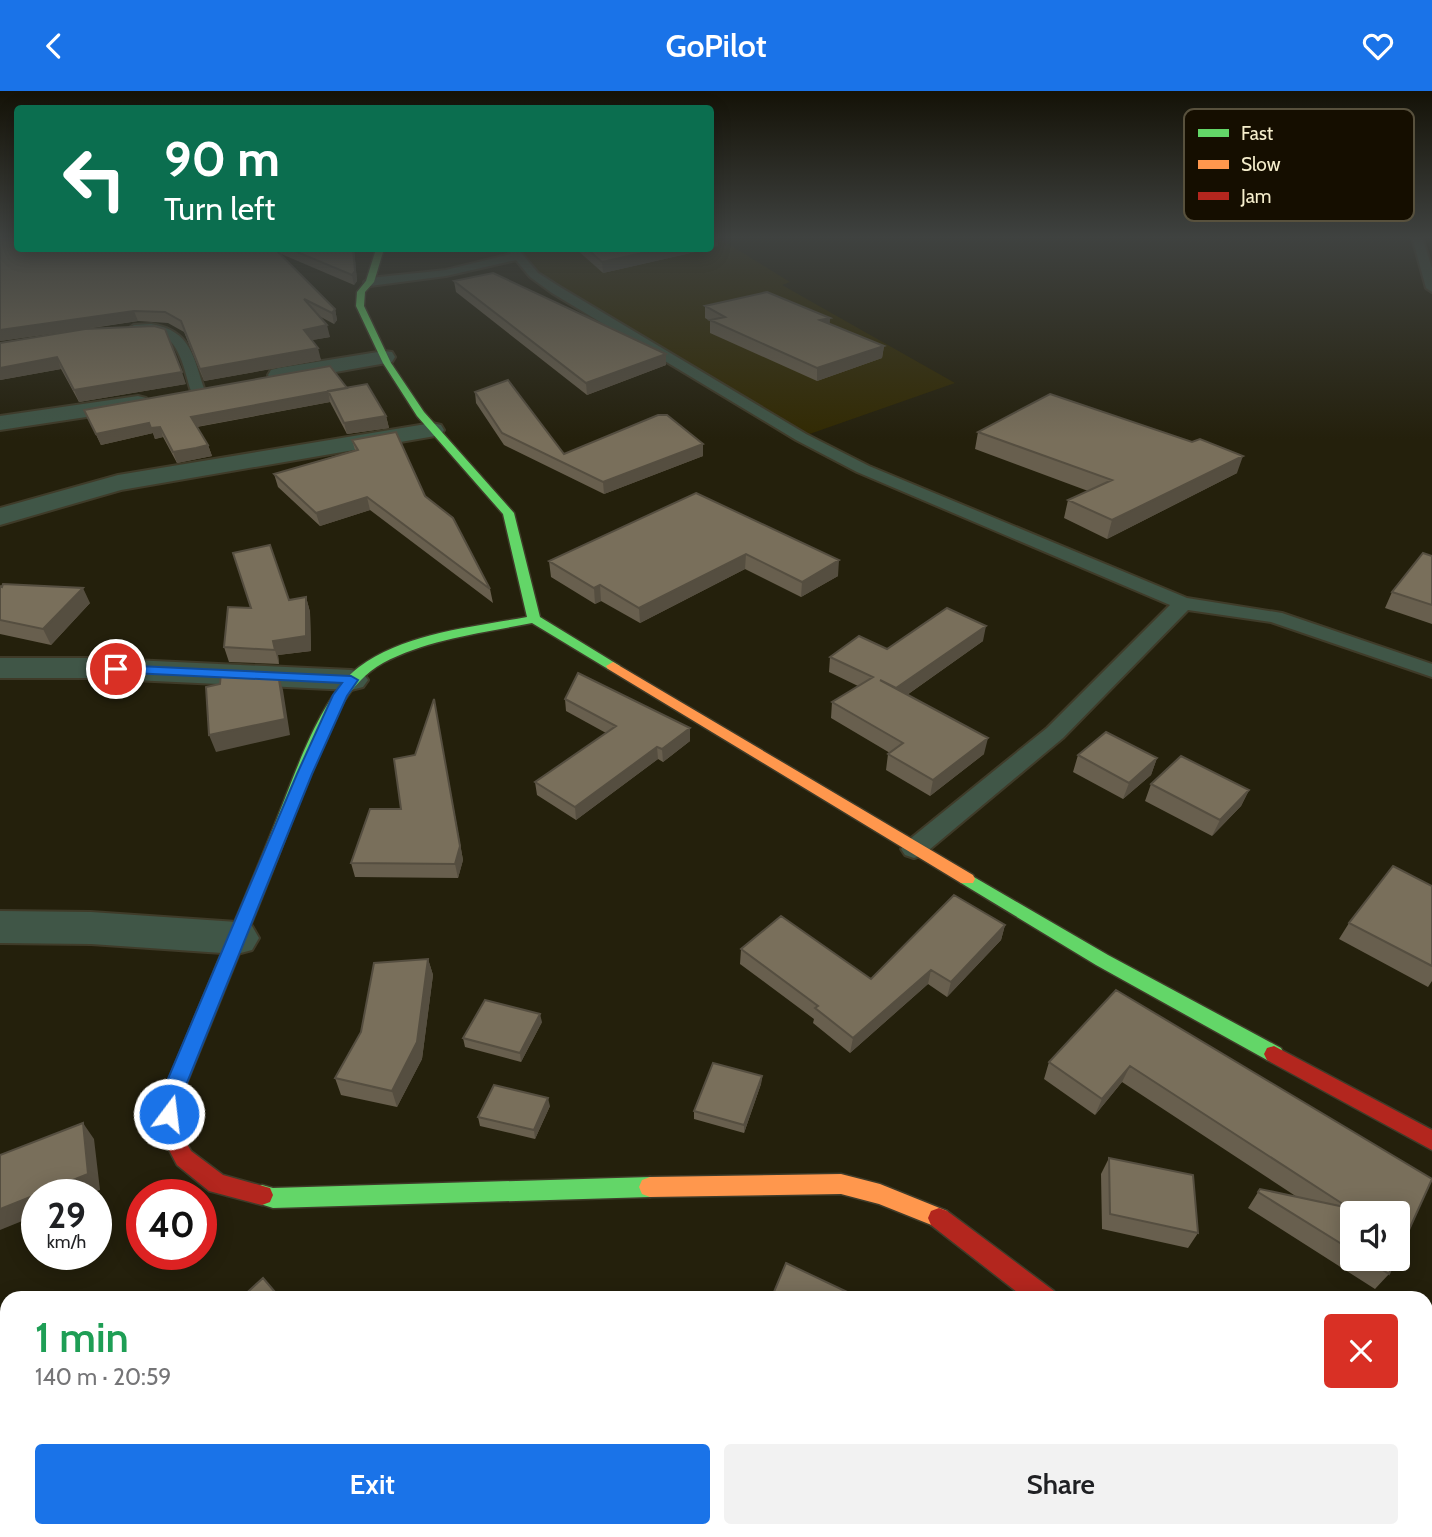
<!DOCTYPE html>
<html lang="en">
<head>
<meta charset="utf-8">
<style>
	:root { --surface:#fff; --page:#f2f2f2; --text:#202124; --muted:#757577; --accent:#1a73e8 }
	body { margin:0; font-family:Cabin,sans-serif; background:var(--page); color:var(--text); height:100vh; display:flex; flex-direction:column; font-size:26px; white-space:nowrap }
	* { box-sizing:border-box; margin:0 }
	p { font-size:23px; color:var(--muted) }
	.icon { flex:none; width:38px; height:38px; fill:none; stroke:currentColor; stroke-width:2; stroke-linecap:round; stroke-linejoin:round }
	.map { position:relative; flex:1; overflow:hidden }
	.panel { position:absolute; left:0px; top:1200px; width:1433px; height:247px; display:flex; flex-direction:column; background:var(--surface); border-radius:21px 21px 0 0; box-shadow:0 4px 18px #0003 }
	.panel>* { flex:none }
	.guide { position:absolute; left:14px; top:14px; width:700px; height:147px; border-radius:7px; box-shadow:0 4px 18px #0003; background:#0b6e4f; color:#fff; overflow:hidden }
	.fabs { position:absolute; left:1340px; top:1110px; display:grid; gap:14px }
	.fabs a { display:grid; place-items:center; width:70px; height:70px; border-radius:7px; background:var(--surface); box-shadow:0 4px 18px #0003; font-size:35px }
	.speed { position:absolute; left:21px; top:1088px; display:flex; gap:14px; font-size:35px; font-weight:700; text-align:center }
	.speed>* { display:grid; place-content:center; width:91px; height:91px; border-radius:50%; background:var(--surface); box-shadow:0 4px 18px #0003; line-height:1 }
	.speed small { font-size:18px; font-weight:400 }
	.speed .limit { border:10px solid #d22; background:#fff; color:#111 }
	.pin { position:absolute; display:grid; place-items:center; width:60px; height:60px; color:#fff; margin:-30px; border:4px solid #fff; border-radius:50%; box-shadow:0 2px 7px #0007 }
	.me { position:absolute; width:77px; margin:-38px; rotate:15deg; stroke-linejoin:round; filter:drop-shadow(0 0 5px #0008) }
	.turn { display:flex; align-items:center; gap:24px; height:147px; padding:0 35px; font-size:32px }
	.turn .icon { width:91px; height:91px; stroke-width:2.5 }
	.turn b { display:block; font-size:49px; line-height:60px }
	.round { display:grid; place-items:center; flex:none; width:74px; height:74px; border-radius:7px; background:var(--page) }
	.overview { display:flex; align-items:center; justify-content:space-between; height:119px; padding:0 35px }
	h1 { font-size:42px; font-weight:600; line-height:52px; color:#1e9e55 }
	.button { display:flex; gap:14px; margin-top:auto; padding:14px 35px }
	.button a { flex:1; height:80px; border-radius:7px; background:var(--accent); color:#fff; font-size:28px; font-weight:600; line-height:80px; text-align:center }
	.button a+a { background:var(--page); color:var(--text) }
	header { display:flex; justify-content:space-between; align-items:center; height:91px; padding:0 35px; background:var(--accent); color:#fff; font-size:32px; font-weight:600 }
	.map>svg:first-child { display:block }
	.built { fill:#322a02 }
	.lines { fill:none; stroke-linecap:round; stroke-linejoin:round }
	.lane-casing { stroke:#3f3b29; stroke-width:4 }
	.street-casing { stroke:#3f3b29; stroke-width:4 }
	.fast-casing { stroke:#3f3b29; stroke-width:3 }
	.slow-casing { stroke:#3f3b29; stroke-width:3 }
	.jam-casing { stroke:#3f3b29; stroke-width:3 }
	.lane { fill:#405647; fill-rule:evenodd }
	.street { fill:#405647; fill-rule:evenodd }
	.fast { fill:#63d668; fill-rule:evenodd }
	.slow { fill:#ff974d; fill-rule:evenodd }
	.jam { fill:#b3261e; fill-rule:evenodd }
	.wall { fill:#685f4e }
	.shaded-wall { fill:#554e40 }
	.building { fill:#796f5b; stroke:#554e40; stroke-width:2 }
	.route { fill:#1a73e8; stroke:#114b97; stroke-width:2 }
	.key { fill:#150e00; stroke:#58513d; stroke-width:2 }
	.key-label { font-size:19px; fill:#f6eecc }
</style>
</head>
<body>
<header><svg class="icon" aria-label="back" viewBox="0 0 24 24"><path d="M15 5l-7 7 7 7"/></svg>GoPilot<svg class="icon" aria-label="heart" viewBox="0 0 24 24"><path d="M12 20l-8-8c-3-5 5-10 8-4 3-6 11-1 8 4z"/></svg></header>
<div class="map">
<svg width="1432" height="1446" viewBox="0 0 1432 1446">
	<rect width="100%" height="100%" fill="#24200c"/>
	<!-- built -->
	<path class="built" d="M711,146h6l73,45 -8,3 173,98 -154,54 -267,-162 -21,-26h197z"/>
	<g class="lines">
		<defs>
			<path id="lane" d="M1412,146h10l10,31v24l-6,-4z
				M507,158h11l20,24 22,14 246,147 63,32 318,132 95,15 150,51v13l-161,-55 -83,-12 -125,128 -140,117 -9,3 -9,-3 -4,-6 4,-6 142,-115 123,-123 -313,-133 -61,-32 -244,-147 -22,-16 -14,-17 -70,16 -76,10 -6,-4 6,-4 76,-8 65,-16z
				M151,233c41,7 42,33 54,67l-2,3h-10l-2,-3c-7,-20 -11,-55 -37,-58 -9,-2 -19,2 -26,-4l6,-4z
				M1008,1440h42l-3,6h-42z"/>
			<path id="street" d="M384,260l8,1 3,5 -3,5 -113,20 -8,-2 -3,-5 3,-5 8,-2z
				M138,305l8,2 4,5 -4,5 -146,22v-14z
				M432,332l9,2 3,5 -3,5 -320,55 -121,35v-17l118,-33z
				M0,567h90l261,12 12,3 5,7 -5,7 -12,3 -261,-12h-90z
				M0,820l91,1 146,10 15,4 7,12 -7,12 -15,4 -146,-10 -91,-1z
				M1295,1440h70l3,6h-70z"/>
			<path id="fast" d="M376,158h8l-10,33 -9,10 -1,14 27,57 33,49 90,101 26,104 80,49 -2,3h-10l-76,-46c-49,10 -104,16 -149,40 -52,29 -72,111 -93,163 -13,35 -27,69 -41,104l-3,5h-12l-3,-5c15,-35 29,-69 43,-104 19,-46 45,-129 85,-159 46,-34 113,-40 168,-50l-24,-103 -86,-98 -34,-53 -27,-57 1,-14 9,-11z
				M967,782l141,82 173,93 3,6 -3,6 -7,2 -7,-2 -171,-95 -135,-82 -2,-4 2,-4z
				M650,1086l8,3 3,7 -3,7 -8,3 -377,11 -19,-6 -3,-7 3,-7 8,-3 11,3z"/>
			<path id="slow" d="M613,571l360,213 2,4 -2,4h-12l-353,-214 -2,-3z
				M841,1083l39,10 67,27 3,7 -3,7 -8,3 -60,-24 -38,-10 -191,3 -8,-3 -3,-7 3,-7 8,-3z"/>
			<path id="jam" d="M240,832l6,2 3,5 -69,170 -2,28 13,23 32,24 47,13 3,7 -3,7 -8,3 -53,-14 -32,-26 -19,-36 2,-29 71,-170 3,-5z
				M1274,955l158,84v20l-165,-90 -3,-6 3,-6z
				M939,1117l8,3 107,80 3,8h-31l-95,-74 -3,-7 3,-7z"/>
		</defs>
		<!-- lane casing -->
		<use href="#lane" class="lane-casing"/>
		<!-- street casing -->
		<use href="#street" class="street-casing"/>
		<!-- fast casing -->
		<use href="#fast" class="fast-casing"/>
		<!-- slow casing -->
		<use href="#slow" class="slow-casing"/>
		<!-- jam casing -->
		<use href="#jam" class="jam-casing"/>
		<!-- lane -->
		<use href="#lane" class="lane"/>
		<!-- street -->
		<use href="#street" class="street"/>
		<!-- fast -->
		<use href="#fast" class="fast"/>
		<!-- slow -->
		<use href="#slow" class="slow"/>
		<!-- jam -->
		<use href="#jam" class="jam"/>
	</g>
	<!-- wall -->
	<path class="wall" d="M0,146l18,12h336l3,32 -3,4 -75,-32 56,56 2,11 -3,4 -15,-8 11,21 -18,3 9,20 -117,21 -20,-49 -16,-9 -30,-2 -52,8 100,55 -107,18 -18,-33 -61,11v-37l79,-13 -79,11z
		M576,158h132l-105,24z
		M454,190l212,73v11l-79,30 -131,-103z
		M705,215l125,12 -1,6 55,22 -2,12 -65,23 -107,-48v-12l-5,-3z
		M347,297l39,28 3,12 -42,6 -17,-32 -133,25 11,18 4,11 -35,7 -14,-26 -8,2 -2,-6 -52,12 -17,-35z
		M475,301l89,62 139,2 -99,38 -100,-49 -28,-42z
		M978,341l259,41 -130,66 -43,-21 4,-18 20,-9 -113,-42z
		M352,349l73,56 65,93 3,14 -123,-93 -50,16 -42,-39 -4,-13 81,-24z
		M696,402l142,83 -37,21 -56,-28 -105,54 -39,-22 -6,3 -44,-27 -2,-16z
		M1432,465v68l-47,-16 7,-16z
		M0,495l90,17 -39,42 -51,-11z
		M306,506l4,15 1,39 -33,4 1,9 -50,-2 -5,-15 27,-39 38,-8z
		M983,550l-76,54 77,59 -54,42 -44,-26 2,-16 2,-1 -59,-35 1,-16 26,-16 -29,-14 1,-15 57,-8z
		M434,608l29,161 -5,18 -103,-1 -4,-14 50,-54 14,-54z
		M565,608l125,29v13l-27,21 -5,-3 -82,61 -39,-25 -2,-13 71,-49 -40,-22z
		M1078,664l79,3 -6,17 -28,24 -50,-27z
		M1151,693l98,6 -8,16 -29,30 -67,-35z
		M1432,795v95l-4,6 -89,-48 10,-16z
		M1005,834l-4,15 -54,57 -19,-13 -78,69 -37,-30 1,-4 -74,-55 1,-15 130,30z
		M428,868l5,16 -11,84 -25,48 -56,-12 -6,-17z
		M1116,899l316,189 -79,34v45h43l-7,16 -14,15 -127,-81 12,-19 37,8 -175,-115 -27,33 -51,-36 5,-17z
		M542,931l-21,40 -56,-15 -2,-9z
		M762,985l-1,8 -17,49 -50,-14v-8z
		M550,1015l-15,33 -55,-13 -2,-9z
		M1109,1067l89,75 -10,15 -86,-19 -1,-55z
		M1426,1270l6,4v103l-6,-4z"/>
	<!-- shaded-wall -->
	<path class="shaded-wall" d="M710,146h8v9l-8,2z
		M353,158h1l3,32 -3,4 -2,-10z
		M660,158h48l-105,24 -1,-11z
		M335,218l2,11 -3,4 -2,-11z
		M134,220l4,10 -138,20v-11z
		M830,227l-1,12 -9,-10z
		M327,234l3,12 -23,4 -3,-11z
		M884,255l-2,12 -65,23v-13z
		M318,257l3,12 -117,21 -4,-12z
		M666,263v11l-79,30 -1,-12z
		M57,266l4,12 -61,11v-12z
		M182,281l4,12 -107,18 -5,-12z
		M328,300l2,11 -135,25 -4,-10z
		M386,325l3,12 -42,6 -3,-11z
		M149,332l11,4 3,10 -8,2 -2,-6 -52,12 -5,-11z
		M703,353v12l-99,38 -1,-12z
		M208,354l4,11 -35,7 -4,-11z
		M1243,365l-6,17 -130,66 5,-19z
		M367,406l3,13 -50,16 -4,-13z
		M746,463l-1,15 -105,54 -1,-15z
		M839,469l-1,16 -37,21 1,-15z
		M600,494l1,16 -6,3 -1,-16z
		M83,497l7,15 -39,42 -8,-16z
		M306,506l4,15 1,39 -33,4 1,9 -4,-14 -2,-9z
		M986,535l-3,15 -89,63 2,-16z
		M278,582l5,17 7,45 -74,17 -7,-17z
		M434,608l29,161 -5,18 -3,-14z
		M690,637v13l-27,21 -1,-13z
		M988,647l-4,16 -54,42 3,-16z
		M657,656l1,12 -82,61 -1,-13z
		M1157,667l-6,17 -28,24 6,-16z
		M1249,699l-8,16 -29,30 8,-16z
		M1005,834l-4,15 -54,57 4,-15z
		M428,868l5,16 -11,84 -25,48 -5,-16z
		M931,879l-3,14 -78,69 3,-15z
		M540,923l2,8 -21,40 -1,-9z
		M1130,975l-8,16 -27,33 7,-16z
		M762,985l-1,8 -17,49v-8z
		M548,1007l2,8 -15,33 -1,-9z
		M83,1032l11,16 6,51 -14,5h-49v20l-37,15v-21z"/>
	<!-- building -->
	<path class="building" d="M0,146h18v12h257l60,60 -3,4 -28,-14 23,26 -23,5 14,18 -118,21 -19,-48 -16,-9 -31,-1 -134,19z
		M290,158h63l2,22 -3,4z
		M587,158h73l-58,13z
		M493,182l173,81 -80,29 -132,-102z
		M767,201l63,26 -10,2 64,26 -67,22 -107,-48 15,-3 -20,-11z
		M154,235l11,3 17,43 -108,18 -17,-33 -57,11v-25l85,-14z
		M330,275l17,22 -156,29 17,28 -12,3 -23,4 -13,-25 -9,1 -2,-5 -53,11 -12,-24z
		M508,289l56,74 94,-39h9l36,29 -100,38 -101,-49 -27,-41z
		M367,293l19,32 -42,7 -16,-32z
		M1050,303l142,48 8,-3 43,17 -131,64 -44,-20 44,-20 -134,-48z
		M396,341l29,64 28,22 37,71 -123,-92 -51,16 -42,-39 84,-24 -6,-10z
		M696,402l143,67 -37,22 -56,-28 -107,54 -39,-23 -6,3 -45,-27z
		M270,454l19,55 17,-3v39l-33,5 2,9 -51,-3 4,-40 23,1 -18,-55z
		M1423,462l9,3v49l-40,-13z
		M3,493l80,4 -40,41 -43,-9v-34l2,1z
		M947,517l39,18 -90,62 -16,-8 108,58 -55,42 -45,-26 15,-11 -71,-41 41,-25 -43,-20 29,-21 28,13z
		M221,580l57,2 7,46 -76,16 -3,-48 14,-3z
		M578,582l112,55 -28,21 -5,-2 -82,60 -40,-25 81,-56 -51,-27z
		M434,608l26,147 -5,18 -104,-1 19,-54h31l-7,-50 21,-4z
		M1106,641l51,26 -28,25 -51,-28z
		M1181,665l68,34 -29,30 -69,-36z
		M1393,775l39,20v80l-83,-43z
		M954,804l51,30 -54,57 -20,-12 -78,68 -38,-30 3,-2 -77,-57 40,-33 90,63z
		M428,868l-11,83 -25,49 -57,-13 26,-46 13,-69z
		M1116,899l316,189 -34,75v-41h-45v38l-95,-59 2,-3 89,19 -219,-142 -28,33 -53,-37z
		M485,909l55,14 -20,39 -57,-15z
		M713,972l49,13 -18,49 -50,-14z
		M494,994l54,13 -14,32 -56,-13z
		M83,1032l5,51 -88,35v-54z
		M1109,1067l84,17 5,58 -88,-19z
		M1364,1167h32l-7,16z
		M786,1172l76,36h-91z
		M263,1187l18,21h-41z
		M1426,1270l6,4v79l-6,-5z
		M320,1440h108l17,6h-128z
		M458,1440h81l7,1 -1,5h-88z
		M795,1440h162l-4,6h-163z"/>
	<!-- sky -->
	<linearGradient id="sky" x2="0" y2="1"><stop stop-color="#141207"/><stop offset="0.42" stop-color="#3f4240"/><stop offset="1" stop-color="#3f4240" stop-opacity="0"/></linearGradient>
	<rect width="1432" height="348" fill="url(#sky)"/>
	<!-- route -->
	<path class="route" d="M116,574l235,11 7,4 -11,16 -35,78 -132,326 -4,21 -7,2 -8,-2 -3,-7 1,-14 138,-326 36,-79 9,-12 -231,-11v-6z"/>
	<!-- legend -->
	<rect x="1184" y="18" width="230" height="112" rx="10" class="key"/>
	<rect x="1198" y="38" width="31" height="8" fill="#63d668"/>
	<rect x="1198" y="69" width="31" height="9" fill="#ff974d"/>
	<rect x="1198" y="101" width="31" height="8" fill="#b3261e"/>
	<g class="key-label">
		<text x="1241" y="49">Fast</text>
		<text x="1241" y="80">Slow</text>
		<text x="1241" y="112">Jam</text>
	</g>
</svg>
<div class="fabs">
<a><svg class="icon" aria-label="sound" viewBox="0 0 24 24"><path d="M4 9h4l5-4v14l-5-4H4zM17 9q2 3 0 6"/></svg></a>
</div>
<div class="speed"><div>29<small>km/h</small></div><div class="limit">40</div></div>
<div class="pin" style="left:116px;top:578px;background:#d93025"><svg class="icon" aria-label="arrive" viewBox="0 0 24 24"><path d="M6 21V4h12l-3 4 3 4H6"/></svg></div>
<svg class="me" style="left:169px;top:1023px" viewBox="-20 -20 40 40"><circle r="17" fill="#1a73e8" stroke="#fff" stroke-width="3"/><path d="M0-11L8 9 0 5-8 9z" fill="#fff"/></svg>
<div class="guide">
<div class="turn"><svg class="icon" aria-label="left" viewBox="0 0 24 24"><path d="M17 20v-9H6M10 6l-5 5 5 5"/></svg><div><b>90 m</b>Turn left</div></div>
</div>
<section class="panel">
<div class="overview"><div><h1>1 min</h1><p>140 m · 20:59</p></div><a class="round" style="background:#d93025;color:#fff"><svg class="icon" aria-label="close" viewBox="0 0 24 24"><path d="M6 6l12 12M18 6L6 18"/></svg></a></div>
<div class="button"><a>Exit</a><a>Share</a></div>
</section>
</div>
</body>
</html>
